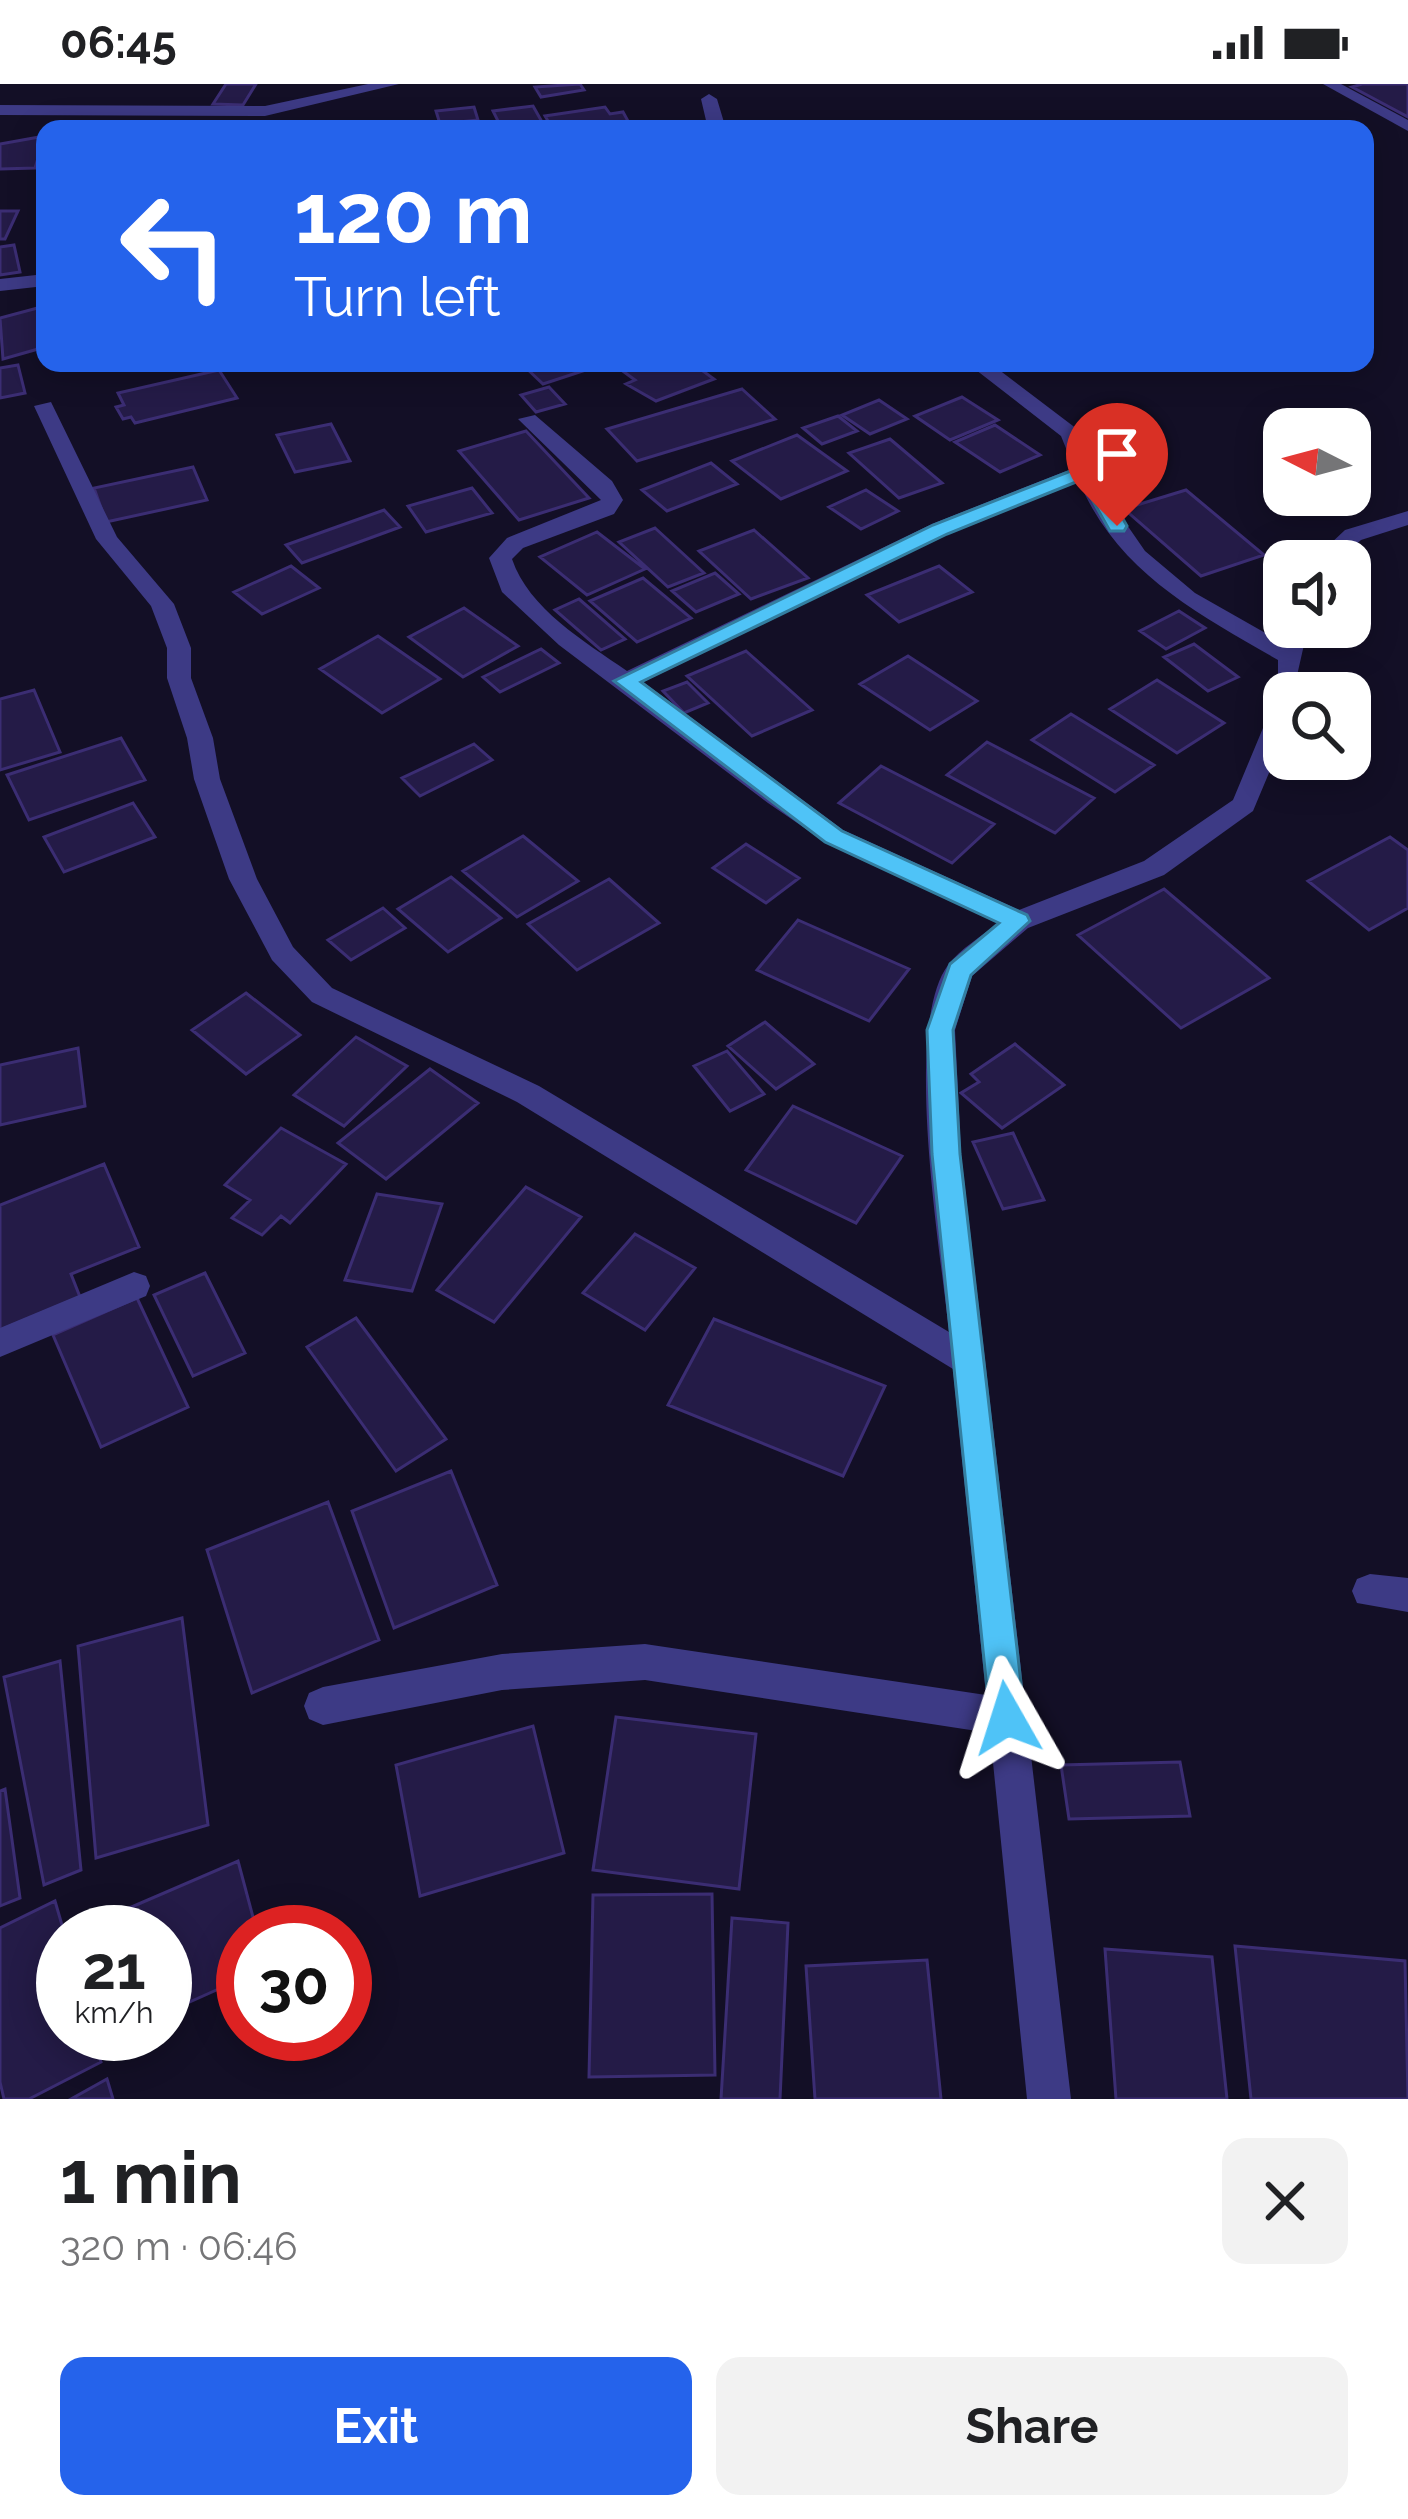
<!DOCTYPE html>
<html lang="en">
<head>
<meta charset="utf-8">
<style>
	:root { --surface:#fff; --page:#f2f2f2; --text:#202124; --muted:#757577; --accent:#2563eb }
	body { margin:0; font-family:Raleway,sans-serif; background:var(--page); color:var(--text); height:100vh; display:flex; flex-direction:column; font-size:45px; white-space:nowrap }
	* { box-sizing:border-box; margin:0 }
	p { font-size:39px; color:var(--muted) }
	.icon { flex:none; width:66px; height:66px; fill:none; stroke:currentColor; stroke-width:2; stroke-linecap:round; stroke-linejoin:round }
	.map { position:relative; height:2015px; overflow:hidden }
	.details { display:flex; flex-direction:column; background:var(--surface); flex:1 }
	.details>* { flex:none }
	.banner { position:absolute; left:36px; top:36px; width:1338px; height:252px; border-radius:24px; box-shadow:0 6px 30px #0003; background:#2563eb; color:#fff; overflow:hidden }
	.needle { width:78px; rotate:276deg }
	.fabs { position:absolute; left:1263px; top:324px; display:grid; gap:24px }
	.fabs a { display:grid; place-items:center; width:108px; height:108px; border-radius:24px; background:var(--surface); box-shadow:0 6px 30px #0003; font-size:60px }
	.speed { position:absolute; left:36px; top:1821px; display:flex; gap:24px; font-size:60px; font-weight:700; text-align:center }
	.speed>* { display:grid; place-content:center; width:156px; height:156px; border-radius:50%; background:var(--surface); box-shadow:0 6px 30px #0003; line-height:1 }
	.speed small { font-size:30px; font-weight:400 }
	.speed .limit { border:18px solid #d22; background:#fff; color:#111 }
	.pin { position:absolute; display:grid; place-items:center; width:102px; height:102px; color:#fff; margin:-123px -51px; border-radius:50% 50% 50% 0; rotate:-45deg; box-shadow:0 0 12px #0007 }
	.pin .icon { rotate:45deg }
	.me { position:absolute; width:132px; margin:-66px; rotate:354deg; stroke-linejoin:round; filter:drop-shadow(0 0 9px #0008) }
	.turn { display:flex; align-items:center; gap:42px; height:252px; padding:0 60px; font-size:54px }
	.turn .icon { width:156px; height:156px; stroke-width:2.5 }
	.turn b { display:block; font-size:84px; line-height:102px }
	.round { display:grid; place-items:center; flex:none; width:126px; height:126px; border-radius:24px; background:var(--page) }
	.summary { display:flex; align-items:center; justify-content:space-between; height:204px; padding:0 60px }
	h1 { font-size:72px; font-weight:700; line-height:90px }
	.cta { display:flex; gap:24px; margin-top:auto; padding:24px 60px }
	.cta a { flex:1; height:138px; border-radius:24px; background:var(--accent); color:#fff; font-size:48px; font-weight:700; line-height:138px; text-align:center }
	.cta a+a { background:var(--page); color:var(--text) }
	.status { display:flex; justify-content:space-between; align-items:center; height:84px; padding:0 60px; background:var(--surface); direction:ltr }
	.status svg { height:33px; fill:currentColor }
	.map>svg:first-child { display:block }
	.building { fill:#241b47; stroke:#3b2d73; stroke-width:3 }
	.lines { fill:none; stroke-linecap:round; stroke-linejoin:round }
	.lane { fill:#3d3a85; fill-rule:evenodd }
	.street { fill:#3d3a85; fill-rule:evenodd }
	.route { fill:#4fc3f7; stroke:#337fa1; stroke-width:3 }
</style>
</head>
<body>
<div class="status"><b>06:45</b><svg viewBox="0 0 49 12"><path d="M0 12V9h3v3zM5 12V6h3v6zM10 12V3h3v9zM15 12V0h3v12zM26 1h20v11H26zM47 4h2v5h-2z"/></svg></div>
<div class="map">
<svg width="1408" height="2015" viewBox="0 0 1408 2015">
	<rect width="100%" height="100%" fill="#130f26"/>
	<!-- building -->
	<path class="building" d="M226,0h30l-13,21 -30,-1z
		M580,0l4,6 -43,7 -6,-10z
		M1362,0h46v33l-56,-30z
		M533,22l13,23h-44l-9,-18z
		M474,23l4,13 -38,4 -4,-13z
		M605,23l5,7 13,-2 5,9 -13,2 5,6h-67l-8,-13z
		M45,52l-10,32 -35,1v-25z
		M0,127h18l-13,28h-5z
		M14,161l6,27 -20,3v-28z
		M45,222v41l-42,12 -3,-41z
		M530,279h77l-64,21 -20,-19z
		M638,279h54l22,16 -58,22 -30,-17 9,-4 -15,-11z
		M18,281l7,28 -25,5v-30z
		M219,286l18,28 -102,25 -4,-6 -8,2 -7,-12 8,-2 -6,-12z
		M549,303l16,17 -29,8 -15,-17z
		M742,305l33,30 -138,42 -30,-32z
		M962,313l36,23 -48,20 -35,-24z
		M879,316l28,19 -37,15 -28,-19z
		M838,332l19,15 -35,13 -19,-16z
		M331,340l19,37 -55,11 -18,-37z
		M995,341l45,30 -40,17 -45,-30z
		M526,347l63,67 -70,22 -60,-69z
		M797,351l50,36 -66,28 -49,-38z
		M890,355l52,44 -43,15 -50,-45z
		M711,379l26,21 -70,27 -25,-21z
		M193,383l14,33 -101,22 -12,-34z
		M472,404l20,25 -66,19 -18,-26z
		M866,406l32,21 -37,18 -32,-22z
		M1186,406l78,65 -63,21 -77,-67z
		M384,426l16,17 -98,36 -16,-18z
		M655,444l49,45 -36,14 -49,-45z
		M754,446l54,48 -57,21 -52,-48z
		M597,448l48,37 -58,26 -47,-38z
		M291,482l28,22 -57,26 -28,-22z
		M939,482l33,26 -73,30 -32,-27z
		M715,489l24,21 -43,18 -24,-21z
		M643,494l48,40 -54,24 -47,-41z
		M579,515l46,40 -24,11 -46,-40z
		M464,524l54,38 -55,31 -54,-40z
		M1179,527l26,17 -39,21 -26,-18z
		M378,552l62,43 -58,34 -62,-44z
		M1194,560l44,33 -30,14 -44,-34z
		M541,565l18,14 -59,29 -17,-15z
		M746,567l66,59 -60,26 -65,-60z
		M908,572l69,45 -47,29 -70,-46z
		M1157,596l67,43 -47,30 -67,-44z
		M687,598l21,21 -24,10 -21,-22z
		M34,606l26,62 -60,18v-71z
		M1071,630l83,51 -39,27 -83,-52z
		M121,654l24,42 -116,40 -22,-45z
		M987,658l107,56 -39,35 -108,-58z
		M474,660l18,16 -72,36 -18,-18z
		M881,682l113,58 -42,39 -113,-60z
		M133,719l22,34 -91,35 -20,-35z
		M523,752l55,45 -61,36 -54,-46z
		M1390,753l18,13v58l-39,22 -61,-49z
		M746,760l53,34 -33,25 -53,-35z
		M451,793l50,41 -53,34 -50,-43z
		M609,795l50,44 -82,47 -49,-46z
		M1164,805l105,89 -88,50 -103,-93z
		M383,824l22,20 -54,32 -23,-20z
		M798,836l111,49 -40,52 -112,-51z
		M246,909l54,42 -54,39 -54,-44z
		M765,938l49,42 -38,25 -48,-43z
		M356,953l51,29 -63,60 -50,-31z
		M1015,960l49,41 -62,43 -41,-35 18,-11 -8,-8z
		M78,964l7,58 -85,19v-60z
		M727,967l37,43 -34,17 -36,-45z
		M430,985l48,34 -92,76 -48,-36z
		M793,1022l109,50 -46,67 -110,-53z
		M281,1044l65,36 -56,59 -9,-7 -19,19 -30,-17 18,-18 -25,-15z
		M1013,1049l31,67 -41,9 -30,-67z
		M104,1080l35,83 -68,27 9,23 -80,33v-125z
		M526,1103l55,30 -87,105 -57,-32z
		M377,1110l65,10 -30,87 -67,-11z
		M635,1150l60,34 -50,62 -62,-37z
		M205,1189l40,80 -52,23 -39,-81z
		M137,1214l51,109 -87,40 -48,-112z
		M356,1234l90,121 -50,32 -89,-124z
		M714,1235l171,67 -42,90 -175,-71z
		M451,1387l46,114 -103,43 -42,-117z
		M328,1418l51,138 -127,53 -45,-143z
		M182,1534l26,207 -112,33 -18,-212z
		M60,1577l21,209 -37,15 -40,-208z
		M616,1633l140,17 -17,155 -146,-19z
		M533,1642l31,127 -144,43 -24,-131z
		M1180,1678l10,54 -121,3 -8,-54z
		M5,1705l15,109 -20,8v-115z
		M238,1777l19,71h-14v46l-78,35v-81h-56l-3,-14z
		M712,1810l3,181 -126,2 4,-182z
		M55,1817l9,31 -1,102h30l8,28 -72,37h-25l-4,-17v-154z
		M732,1834l56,5 -8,176h-59z
		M1235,1862l170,15 3,138h-157z
		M1105,1865l107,8 15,142h-111z
		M927,1876l14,139h-126l-9,-133z
		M107,1995l6,20h-42z"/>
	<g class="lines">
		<!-- lane -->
		<path class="lane" d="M1323,0h18l67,36v11z"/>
		<!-- street -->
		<path class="street" d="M368,0h31l-134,32 -265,-1v-10l265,1z
			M709,10l8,5 9,30h-18l-7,-30z
			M45,190v12l-45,5v-12z
			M967,279h23l87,66 30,67 38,55 50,42 86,49 3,-15h24l-12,53h-18v-20c-80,-46 -162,-89 -199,-179l-131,53 -305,148 200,148 176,80 125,-49 89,-61 35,-84 4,-22 12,-8 12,7h-12v44l-31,74 -89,64 -136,53 -56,48 -17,54 6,124 110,945h-44l-37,-366 -345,-53 -143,10 -179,35 -14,-6 -5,-13 5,-13 14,-6 179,-33 143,-10 341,51 -33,-326 -436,-267 -205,-100 -40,-42 -43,-81 -35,-100 -7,-41 -20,-60v-30l-16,-42 -55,-67 -62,-133 17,-4 66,135 57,67 17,44v30l22,60 7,41 37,100 36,68 39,41 207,98 410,246c-8,-80 -47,-304 -1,-367 12,-16 34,-29 50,-42l-173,-81 -57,-39 -209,-158 -57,-53 -13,-34 18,-20 94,-38 -83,-81 17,-4 77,66 11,19 -9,14 -91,34 -11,11c17,50 72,82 115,112l305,-147 142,-56 -13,-32z
			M1408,427v14l-47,15 -24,21h-25l33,-31z
			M134,1188l12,4 4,10 -4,10 -146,61v-29z
			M1370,1490l38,4v34l-51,-9 -5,-12 5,-12z"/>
	</g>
	<!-- route -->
	<path class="route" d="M1086,381l10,6 31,55 -3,5h-14l-29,-51 -134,54 -306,148 201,149 185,84 3,6 -59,54 -18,55 7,124 65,564 -6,12 -12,5 -12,-5 -5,-12 -58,-564 -5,-124 23,-66 49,-41 -174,-81 -211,-161 319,-156z"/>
</svg>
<div class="fabs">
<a><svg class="needle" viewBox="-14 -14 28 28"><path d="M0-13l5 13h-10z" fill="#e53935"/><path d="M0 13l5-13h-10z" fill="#757577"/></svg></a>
<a><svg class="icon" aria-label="sound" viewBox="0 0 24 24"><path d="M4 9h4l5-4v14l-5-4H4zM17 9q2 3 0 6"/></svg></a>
<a><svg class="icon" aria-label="search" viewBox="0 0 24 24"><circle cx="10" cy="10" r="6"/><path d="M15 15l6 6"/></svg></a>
</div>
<div class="speed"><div>21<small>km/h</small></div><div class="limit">30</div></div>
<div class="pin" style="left:1117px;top:442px;background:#d93025"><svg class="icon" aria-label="arrive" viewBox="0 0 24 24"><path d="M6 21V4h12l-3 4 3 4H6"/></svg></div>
<svg class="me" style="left:1007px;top:1634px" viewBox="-20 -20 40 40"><path d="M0-17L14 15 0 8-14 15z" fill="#4fc3f7" stroke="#fff" stroke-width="4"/></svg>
<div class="banner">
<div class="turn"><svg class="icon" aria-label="left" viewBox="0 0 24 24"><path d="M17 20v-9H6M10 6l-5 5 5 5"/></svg><div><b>120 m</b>Turn left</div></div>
</div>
</div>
<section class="details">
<div class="summary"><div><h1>1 min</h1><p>320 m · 06:46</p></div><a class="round"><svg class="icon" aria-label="close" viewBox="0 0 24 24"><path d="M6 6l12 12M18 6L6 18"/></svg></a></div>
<div class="cta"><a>Exit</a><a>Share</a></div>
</section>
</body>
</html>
